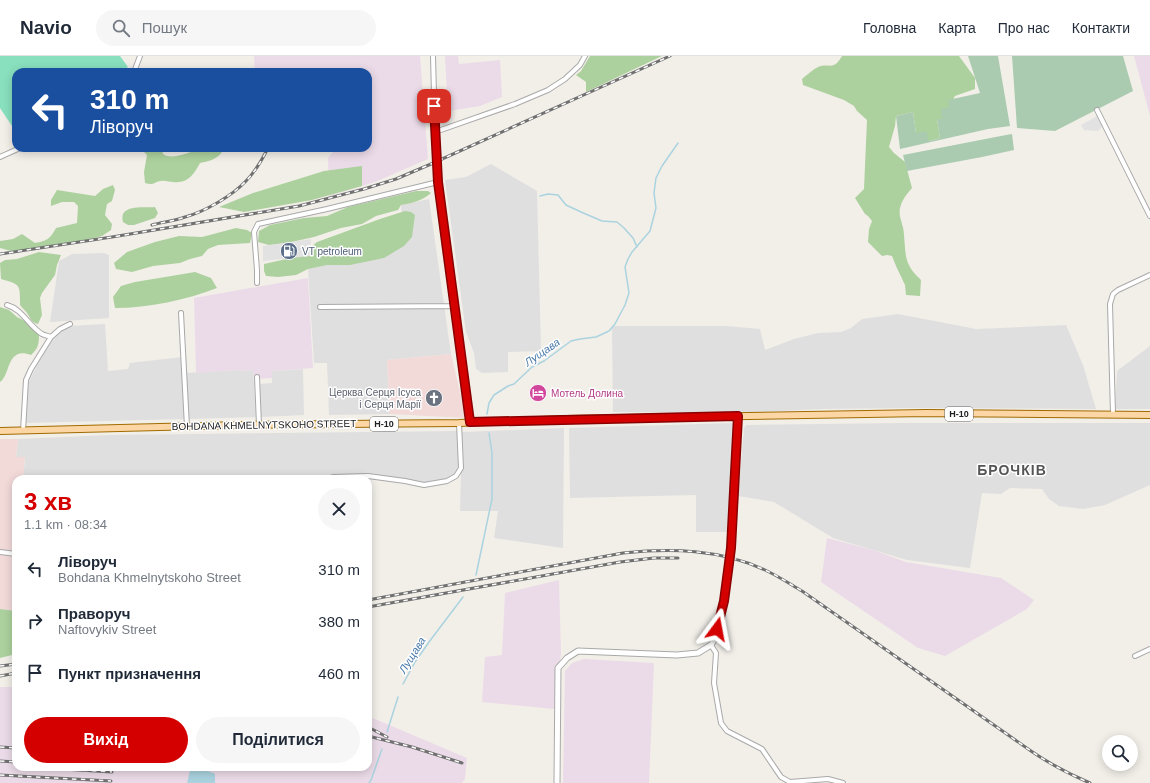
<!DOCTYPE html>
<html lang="uk">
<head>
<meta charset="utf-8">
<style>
	:root { --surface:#fff; --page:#f6f6f7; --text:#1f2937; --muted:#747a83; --line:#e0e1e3; --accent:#d40000 }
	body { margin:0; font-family:Helvetica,sans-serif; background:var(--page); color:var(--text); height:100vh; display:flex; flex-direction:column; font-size:15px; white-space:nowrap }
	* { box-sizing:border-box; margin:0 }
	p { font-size:13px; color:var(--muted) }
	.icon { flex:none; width:22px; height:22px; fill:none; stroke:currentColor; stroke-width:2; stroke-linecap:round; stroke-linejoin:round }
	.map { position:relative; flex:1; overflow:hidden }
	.panel { position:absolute; left:12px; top:419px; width:360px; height:296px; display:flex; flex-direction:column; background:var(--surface); border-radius:12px; box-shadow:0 2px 10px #0003 }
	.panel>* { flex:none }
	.guide { position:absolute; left:12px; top:12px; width:360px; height:84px; border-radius:12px; box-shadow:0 2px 10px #0003; background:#1a4fa0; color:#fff; overflow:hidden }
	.fabs { position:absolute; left:1102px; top:679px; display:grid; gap:8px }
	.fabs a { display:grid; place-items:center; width:36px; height:36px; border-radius:50%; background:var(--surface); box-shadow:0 2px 10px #0003; font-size:20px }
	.pin { position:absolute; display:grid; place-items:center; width:34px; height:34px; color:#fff; margin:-17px; border-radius:8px; box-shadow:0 2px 6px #0006 }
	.me { position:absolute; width:44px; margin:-22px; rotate:13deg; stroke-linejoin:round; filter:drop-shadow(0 0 3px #0008) }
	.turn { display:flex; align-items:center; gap:14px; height:84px; padding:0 12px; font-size:18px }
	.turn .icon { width:52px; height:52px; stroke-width:2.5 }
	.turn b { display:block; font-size:28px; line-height:34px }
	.round { display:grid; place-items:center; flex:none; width:42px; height:42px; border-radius:21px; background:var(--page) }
	.headline { display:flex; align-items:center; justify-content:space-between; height:68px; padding:0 12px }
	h1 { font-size:24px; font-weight:700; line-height:30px; color:var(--accent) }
	.action { display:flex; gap:8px; margin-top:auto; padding:8px 12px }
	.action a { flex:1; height:46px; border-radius:24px; background:var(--accent); color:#fff; font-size:16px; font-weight:700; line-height:46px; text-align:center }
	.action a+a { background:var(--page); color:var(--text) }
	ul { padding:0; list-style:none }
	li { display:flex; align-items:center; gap:12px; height:52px; padding:0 12px }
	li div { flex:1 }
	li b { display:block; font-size:15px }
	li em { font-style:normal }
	header { display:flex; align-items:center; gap:24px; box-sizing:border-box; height:56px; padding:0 20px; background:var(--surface); border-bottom:1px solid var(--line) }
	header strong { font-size:19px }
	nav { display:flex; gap:22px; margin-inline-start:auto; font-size:14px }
	.search { width:280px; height:36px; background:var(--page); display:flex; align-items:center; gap:10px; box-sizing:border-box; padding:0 14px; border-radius:22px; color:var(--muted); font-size:15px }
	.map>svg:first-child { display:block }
	.residential { fill:#e0dfdf }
	.commercial { fill:#f2dad9 }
	.industrial { fill:#ebdbe8 }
	.forest { fill:#add19e }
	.cemetery { fill:#aacbaf }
	.pitch { fill:#88e0be }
	.parking { fill:#e2e2e2 }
	.water { fill:#aad3df }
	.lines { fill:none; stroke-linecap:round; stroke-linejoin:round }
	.stream { stroke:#aad3df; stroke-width:1.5 }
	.minor-casing { stroke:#a9a9a9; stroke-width:6 }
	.tertiary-casing { stroke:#a9a9a9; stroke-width:7 }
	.primary-casing { stroke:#a06b00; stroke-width:8 }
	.minor { stroke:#fff; stroke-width:4 }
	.tertiary { stroke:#fff; stroke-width:5 }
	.primary { stroke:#fcd6a4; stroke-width:6 }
	.rail-casing { stroke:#707070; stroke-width:3 }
	.rail { stroke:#fff; stroke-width:1.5; stroke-dasharray:4.5; stroke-linecap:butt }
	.tertiary-bridge-casing { stroke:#a9a9a9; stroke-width:7; stroke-linecap:butt }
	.tertiary-bridge { stroke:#fff; stroke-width:5 }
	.route-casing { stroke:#8a0000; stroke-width:10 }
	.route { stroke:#d40000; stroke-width:7 }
	.labels { text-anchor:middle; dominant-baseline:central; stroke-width:3; stroke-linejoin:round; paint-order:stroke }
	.shield { fill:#fff; stroke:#646464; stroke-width:1 }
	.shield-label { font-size:9px; font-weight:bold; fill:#222 }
	.service-label { font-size:10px; fill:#4e5e75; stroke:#fff; text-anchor:start }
	.worship-label { font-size:10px; fill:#5b616d; stroke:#fff; text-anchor:end }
	.hotel-label { font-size:10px; fill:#b23c85; stroke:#fff; text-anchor:start }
	.street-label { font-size:10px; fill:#222; stroke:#fff }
	.water-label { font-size:11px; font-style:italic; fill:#4a7aab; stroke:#fff }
	.district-label { font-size:14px; font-weight:bold; letter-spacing:1px; fill:#555; stroke:#fff }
</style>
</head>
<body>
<header>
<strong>Navio</strong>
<div class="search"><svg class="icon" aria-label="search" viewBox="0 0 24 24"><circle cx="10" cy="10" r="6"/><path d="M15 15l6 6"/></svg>Пошук</div>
<nav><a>Головна</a><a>Карта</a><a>Про нас</a><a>Контакти</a></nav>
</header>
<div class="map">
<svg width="1150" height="727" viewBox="0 0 1150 727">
	<rect width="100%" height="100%" fill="#f2efe9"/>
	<!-- residential -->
	<path class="residential" d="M491,108l46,27 4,160 -33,1v20l-26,1 -6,-4 -2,-16 -8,-21 -21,-152 21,-3z
		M429,143l22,155 -64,6 3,54 -61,1 -2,-52h-13l-6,-94 95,-31 -2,-33z
		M104,197l5,2v63l-59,4 9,-61 13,-7z
		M898,258l78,15 90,-4 17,40 13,44 -188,-1 -84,1 -89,4 -122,-1 -1,-86h114l34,3 5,21 29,-11 24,-6 23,-1 10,-4 11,-9z
		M105,268l3,47 20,-2 2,-6 52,-6 2,62 -159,4 3,-39 16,-34 9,-13 7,-7 9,-4z
		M1150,290v63h-35l2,-38z
		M303,313l1,46 -43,2 -1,-33 12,-1v-12z
		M239,314l2,1 12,-1 3,47 -67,2 -3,-46z
		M734,367l-5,109h-33v-37l-126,3 -1,-70z
		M899,367h251v62l-45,20 -22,4 -24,-3 -10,-7 -7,-10 -32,-1 -9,6 -19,-1 -12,75 -63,-8 -74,-22 -59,-36 -36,-6 6,-68 2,-3z
		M564,372l-1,120 -69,-10 4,-27h-38l2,-79z
		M458,375l1,28 -2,12 -5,5 -8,4 -13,3 -53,-7 -40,-2 -10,2 -6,3h-299l2,-21 -9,-1 2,-18 91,-4z"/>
	<!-- commercial -->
	<path class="commercial" d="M451,298l15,64 -76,-4 -3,-54z
		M0,383h18l-2,18h9l-2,22h-7v132l-16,-2z"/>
	<!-- industrial -->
	<path class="industrial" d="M254,0h166l8,103 -53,23 -46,14 -1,-38 8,-10h32v-76h-113z
		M445,0h13l1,8 41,-4 2,37 -22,9 -32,5z
		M1134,0h16v60z
		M308,222l5,90 -41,3v7l-18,1 -1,-9 -12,1 -2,-1 -43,3 -2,-75z
		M827,482l46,12 33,12 95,16 33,22 -7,9 -82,47 -27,-8 -97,-66z
		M559,524l2,73 -7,56 -72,-7 3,-45 17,-2 3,-62z
		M584,603l70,4 -5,120h-86l2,-112 7,-8z
		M0,631h16v80h352v-51l99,42 -2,21 -3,4h-462z"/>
	<!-- forest -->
	<path class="forest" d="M590,0h72l-76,36v-10l-10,-7 5,-4z
		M842,0h117l16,22v11l-20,7 -13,23h-5l3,19 -11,3 -13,-8 -3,-21 -17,4 -1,10 -6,21 5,6 11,9 7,26c-7,8 -14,17 -12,28 1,6 4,12 4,19 2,22 0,29 17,45l-1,16 -14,-1 -1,-10 -9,-19 -4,-10 -5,-1 -5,1 -14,-14 1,-13 3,-8 -4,-5 -3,-2 -10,-16 9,-9 3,-69 -10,-9 -3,-5 -10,-6 -41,-15 -1,-6c5,-4 10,-9 16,-12 11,-5 15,5 24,-11z
		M131,92h31l1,6c15,10 39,-14 60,-4 -4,9 -14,11 -23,13 -6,11 -12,21 -27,19 -3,0 -9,-2 -12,-1 -8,1 -6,5 -16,2l-1,-11 3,-17 -4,-4 -11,-1z
		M362,110v20l-50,14 -68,12 -25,-5 34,-14 71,-22z
		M113,129l2,5 -3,11 -5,3 -2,11 7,9 -1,6 -9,6 -20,6 -42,7 -29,2 -11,-3v-7l13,-2 9,-5 13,9c12,-2 15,-4 21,-15l21,-5 1,-17 -4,-4h-12l-11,4v-6l6,-10 38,6 8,-7z
		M416,135h12l3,2c-9,8 -19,10 -30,12l-3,5 -22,6 -14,8 -21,4 -27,9 -27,6 -18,2 -11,-3 1,-11 11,-6 34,-7 23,-2 21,-9z
		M155,151l3,6 -3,5 -21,7h-6l-5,-3c-5,-18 20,-14 32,-15z
		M405,155l6,1 4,3 -3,22 -8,9 -20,12 -34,7h-23l-19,4 -12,6 -18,2 -12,-1 -2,-5v-7l36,-8 17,-14 63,-23z
		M236,172l11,2 5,3 -2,10 -32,2 -10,4 -6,7 -12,3 -10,4 -27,3 -21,6 -16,-3 -2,-6 13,-11 28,-10 24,-6 23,1z
		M39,196l22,3 -4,10 -2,10 -13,18 -2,5 2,17 -4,9c-7,-2 -7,-5 -11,-11 -2,-3 -5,-5 -7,-8 0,-21 1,-20 -19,-26l-1,-16 5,-3 12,-1z
		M195,216l16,6 6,10c-31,12 -68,20 -102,20l-2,-11 8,-11 14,-4z
		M0,251l9,3 8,7 10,5 12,13c0,9 -1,14 -8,20 -25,-9 -20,20 -31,27z
		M0,553l16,2v43l-16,4z"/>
	<!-- cemetery -->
	<path class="cemetery" d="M968,0h30l12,70 -22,3 -88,20 -4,-33 17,-4 3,21 10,-2 3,10 11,-3 -3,-19h5l-1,-10 8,-2 -1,-7 32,-7z
		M1012,0h111l10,35 -78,40 -38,-3z
		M1012,78l2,16 -32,7 -75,14 -4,-16 103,-20z"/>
	<!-- pitch -->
	<path class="pitch" d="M0,0h120l8,11 -8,5h-104v60l-16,-24z"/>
	<!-- parking -->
	<path class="parking" d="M1099,59l5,10 -6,6 -14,-1 -3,-5z
		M311,183l-1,17 -47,5v-15z"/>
	<!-- water -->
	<path class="water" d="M193,712l18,4 4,2v9h-28l3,-12z"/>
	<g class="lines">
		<!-- stream -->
		<path class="stream" d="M540,140l8,-2 10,1 8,10 15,7 21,9 15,1 7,6 9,10 4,9
			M487,358l2,-11 5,-8 14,-9 6,-2 18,-17 12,-6 27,-20 9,-2 16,-2 13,-6 6,-7 10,-19 4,-12 -4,-26 3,-8 4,-7 18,-21 6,-23 -2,-15 2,-15 6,-12 16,-23
			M476,519l16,-76v-46l-3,-20
			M403,628l12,-22 14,-20 34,-45
			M387,676l11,-35
			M369,727l2,-3 11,-31"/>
		<defs>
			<path id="minor" d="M433,0l2,76 3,50 32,240
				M134,16l6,-16
				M1097,54l53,106
				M435,76l80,-28 33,-14 17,-11 15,-14 5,-9
				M0,101l20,-9
				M257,227v-13l-3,-38 4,-8 69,-15 111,-27
				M7,249c15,4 22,21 35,29 2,1 6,2 9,3
				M320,251l135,-1
				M181,257l6,114
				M257,321l2,48
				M1113,358l-3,-110 3,-10 5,-4 32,-15
				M23,375l3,-51 5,-11 20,-32 9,-8 10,-5
				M327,423l6,-2 35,-1 37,5 19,4 23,-4 9,-5 5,-8 -2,-45
				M0,496l16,2
				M711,589l5,8 -2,30 7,40 6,8 35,18 19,28 9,5 38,-3 15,4
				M1135,600l15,-7"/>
			<path id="tertiary" d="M731,491l7,-131
				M557,727l1,-115 9,-10 11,-7 99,4 21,-2 13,-8 5,-8 8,-36 3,-21"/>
			<path id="primary" d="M0,375l240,-6 219,-2 107,-4 360,-6 224,2"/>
		</defs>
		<!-- minor casing -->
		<use href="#minor" class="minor-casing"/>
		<!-- tertiary casing -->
		<use href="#tertiary" class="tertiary-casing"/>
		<!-- primary casing -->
		<use href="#primary" class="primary-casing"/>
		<!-- minor -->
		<use href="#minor" class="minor"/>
		<!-- tertiary -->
		<use href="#tertiary" class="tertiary"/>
		<!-- primary -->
		<use href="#primary" class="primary"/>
		<defs>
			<path id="rail" d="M152,169c11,-3 22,-4 33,-8 19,-5 47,-21 61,-36 9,-9 16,-21 22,-33
				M0,198l112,-17 187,-31 65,-17 32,-10 35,-15 239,-108
				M368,544l255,-47c48,-5 97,-4 142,17 13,6 25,14 37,21l229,160c19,13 38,23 59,32
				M368,551l252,-45 34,-4h24
				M0,610l16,-2
				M0,620l16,-3
				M368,671l19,10
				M368,680l44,11 50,16
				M0,691l16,1
				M0,705l16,1
				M29,711l83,5
				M106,712l18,1
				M0,719l111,6"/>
		</defs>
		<!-- rail casing -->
		<use href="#rail" class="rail-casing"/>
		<!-- rail -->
		<use href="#rail" class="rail"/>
		<defs>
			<path id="tertiary-bridge" d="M727,524l4,-33"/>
		</defs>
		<!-- tertiary-bridge casing -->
		<use href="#tertiary-bridge" class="tertiary-bridge-casing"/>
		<!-- tertiary-bridge -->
		<use href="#tertiary-bridge" class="tertiary-bridge"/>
	</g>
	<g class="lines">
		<defs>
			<path id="route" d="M434,50l4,76 32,240 268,-6 -7,132 -7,53 -7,28"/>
		</defs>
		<!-- route casing -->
		<use href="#route" class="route-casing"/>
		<!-- route -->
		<use href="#route" class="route"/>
	</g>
	<!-- icons -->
	<defs>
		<symbol id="fuel-disc" viewBox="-11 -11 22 22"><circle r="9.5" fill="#5c6f8a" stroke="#fff"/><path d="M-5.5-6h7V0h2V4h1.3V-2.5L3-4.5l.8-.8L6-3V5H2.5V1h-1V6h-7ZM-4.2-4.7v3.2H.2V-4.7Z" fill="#fff"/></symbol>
		<symbol id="hotel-disc" viewBox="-11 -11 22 22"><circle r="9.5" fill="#d1479c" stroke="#fff"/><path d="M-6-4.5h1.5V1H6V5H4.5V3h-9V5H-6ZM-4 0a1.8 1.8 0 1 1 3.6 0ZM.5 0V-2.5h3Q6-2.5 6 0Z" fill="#fff"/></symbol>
		<symbol id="church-disc" viewBox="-11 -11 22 22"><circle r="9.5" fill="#6b7280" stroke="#fff"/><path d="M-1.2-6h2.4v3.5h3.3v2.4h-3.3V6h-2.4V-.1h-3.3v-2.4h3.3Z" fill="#fff"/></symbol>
	</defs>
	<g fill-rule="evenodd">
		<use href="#fuel-disc" x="279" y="185" width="20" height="20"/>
		<use href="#hotel-disc" x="528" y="327" width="20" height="20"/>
		<use href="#church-disc" x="424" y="332" width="20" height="20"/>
	</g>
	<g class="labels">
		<!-- shield labels -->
		<g class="shield">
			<rect x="945" y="351" width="28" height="14" rx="3"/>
			<rect x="370" y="361" width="28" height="14" rx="3"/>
		</g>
		<g class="shield-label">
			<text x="959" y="358">Н-10</text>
			<text x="384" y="368">Н-10</text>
		</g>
		<!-- service labels -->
		<g class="service-label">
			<text x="302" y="195">VT petroleum</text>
		</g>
		<!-- worship labels -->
		<g class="worship-label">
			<text x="421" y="336">Церква Серця Ісуса<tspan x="421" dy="12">і Серця Марії</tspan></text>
		</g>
		<!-- hotel labels -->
		<g class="hotel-label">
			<text x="551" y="337">Мотель Долина</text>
		</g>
		<!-- street labels -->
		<g class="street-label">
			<text transform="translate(264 369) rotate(-1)">BOHDANA KHMELNYTSKOHO STREET</text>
		</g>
		<!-- water labels -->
		<g class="water-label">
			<text transform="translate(542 296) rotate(-35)">Лущава</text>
			<text transform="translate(412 599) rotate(-58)">Лущава</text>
		</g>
		<!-- district labels -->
		<g class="district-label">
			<text x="1012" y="414">БРОЧКІВ</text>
		</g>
	</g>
</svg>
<div class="fabs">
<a><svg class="icon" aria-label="search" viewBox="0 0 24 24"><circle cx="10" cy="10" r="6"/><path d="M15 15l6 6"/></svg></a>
</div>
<div class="pin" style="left:434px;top:50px;background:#d93025"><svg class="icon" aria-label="arrive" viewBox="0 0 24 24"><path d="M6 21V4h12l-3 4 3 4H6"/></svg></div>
<svg class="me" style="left:717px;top:573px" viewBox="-20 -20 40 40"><path d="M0-17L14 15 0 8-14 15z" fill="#d40000" stroke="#fff" stroke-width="4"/></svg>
<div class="guide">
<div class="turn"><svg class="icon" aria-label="left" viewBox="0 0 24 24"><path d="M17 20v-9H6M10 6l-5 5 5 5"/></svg><div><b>310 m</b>Ліворуч</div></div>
</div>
<section class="panel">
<div class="headline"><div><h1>3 хв</h1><p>1.1 km · 08:34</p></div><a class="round"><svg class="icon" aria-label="close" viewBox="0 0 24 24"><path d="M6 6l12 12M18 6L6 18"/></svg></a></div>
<ul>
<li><svg class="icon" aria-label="left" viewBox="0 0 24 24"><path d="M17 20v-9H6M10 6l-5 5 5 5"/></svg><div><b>Ліворуч</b><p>Bohdana Khmelnytskoho Street</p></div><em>310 m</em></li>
<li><svg class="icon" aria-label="right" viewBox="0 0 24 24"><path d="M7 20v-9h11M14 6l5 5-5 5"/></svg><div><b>Праворуч</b><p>Naftovykiv Street</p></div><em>380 m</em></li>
<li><svg class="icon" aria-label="arrive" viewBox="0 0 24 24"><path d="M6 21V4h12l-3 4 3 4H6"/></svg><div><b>Пункт призначення</b></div><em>460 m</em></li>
</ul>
<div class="action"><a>Вихід</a><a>Поділитися</a></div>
</section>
</div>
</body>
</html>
